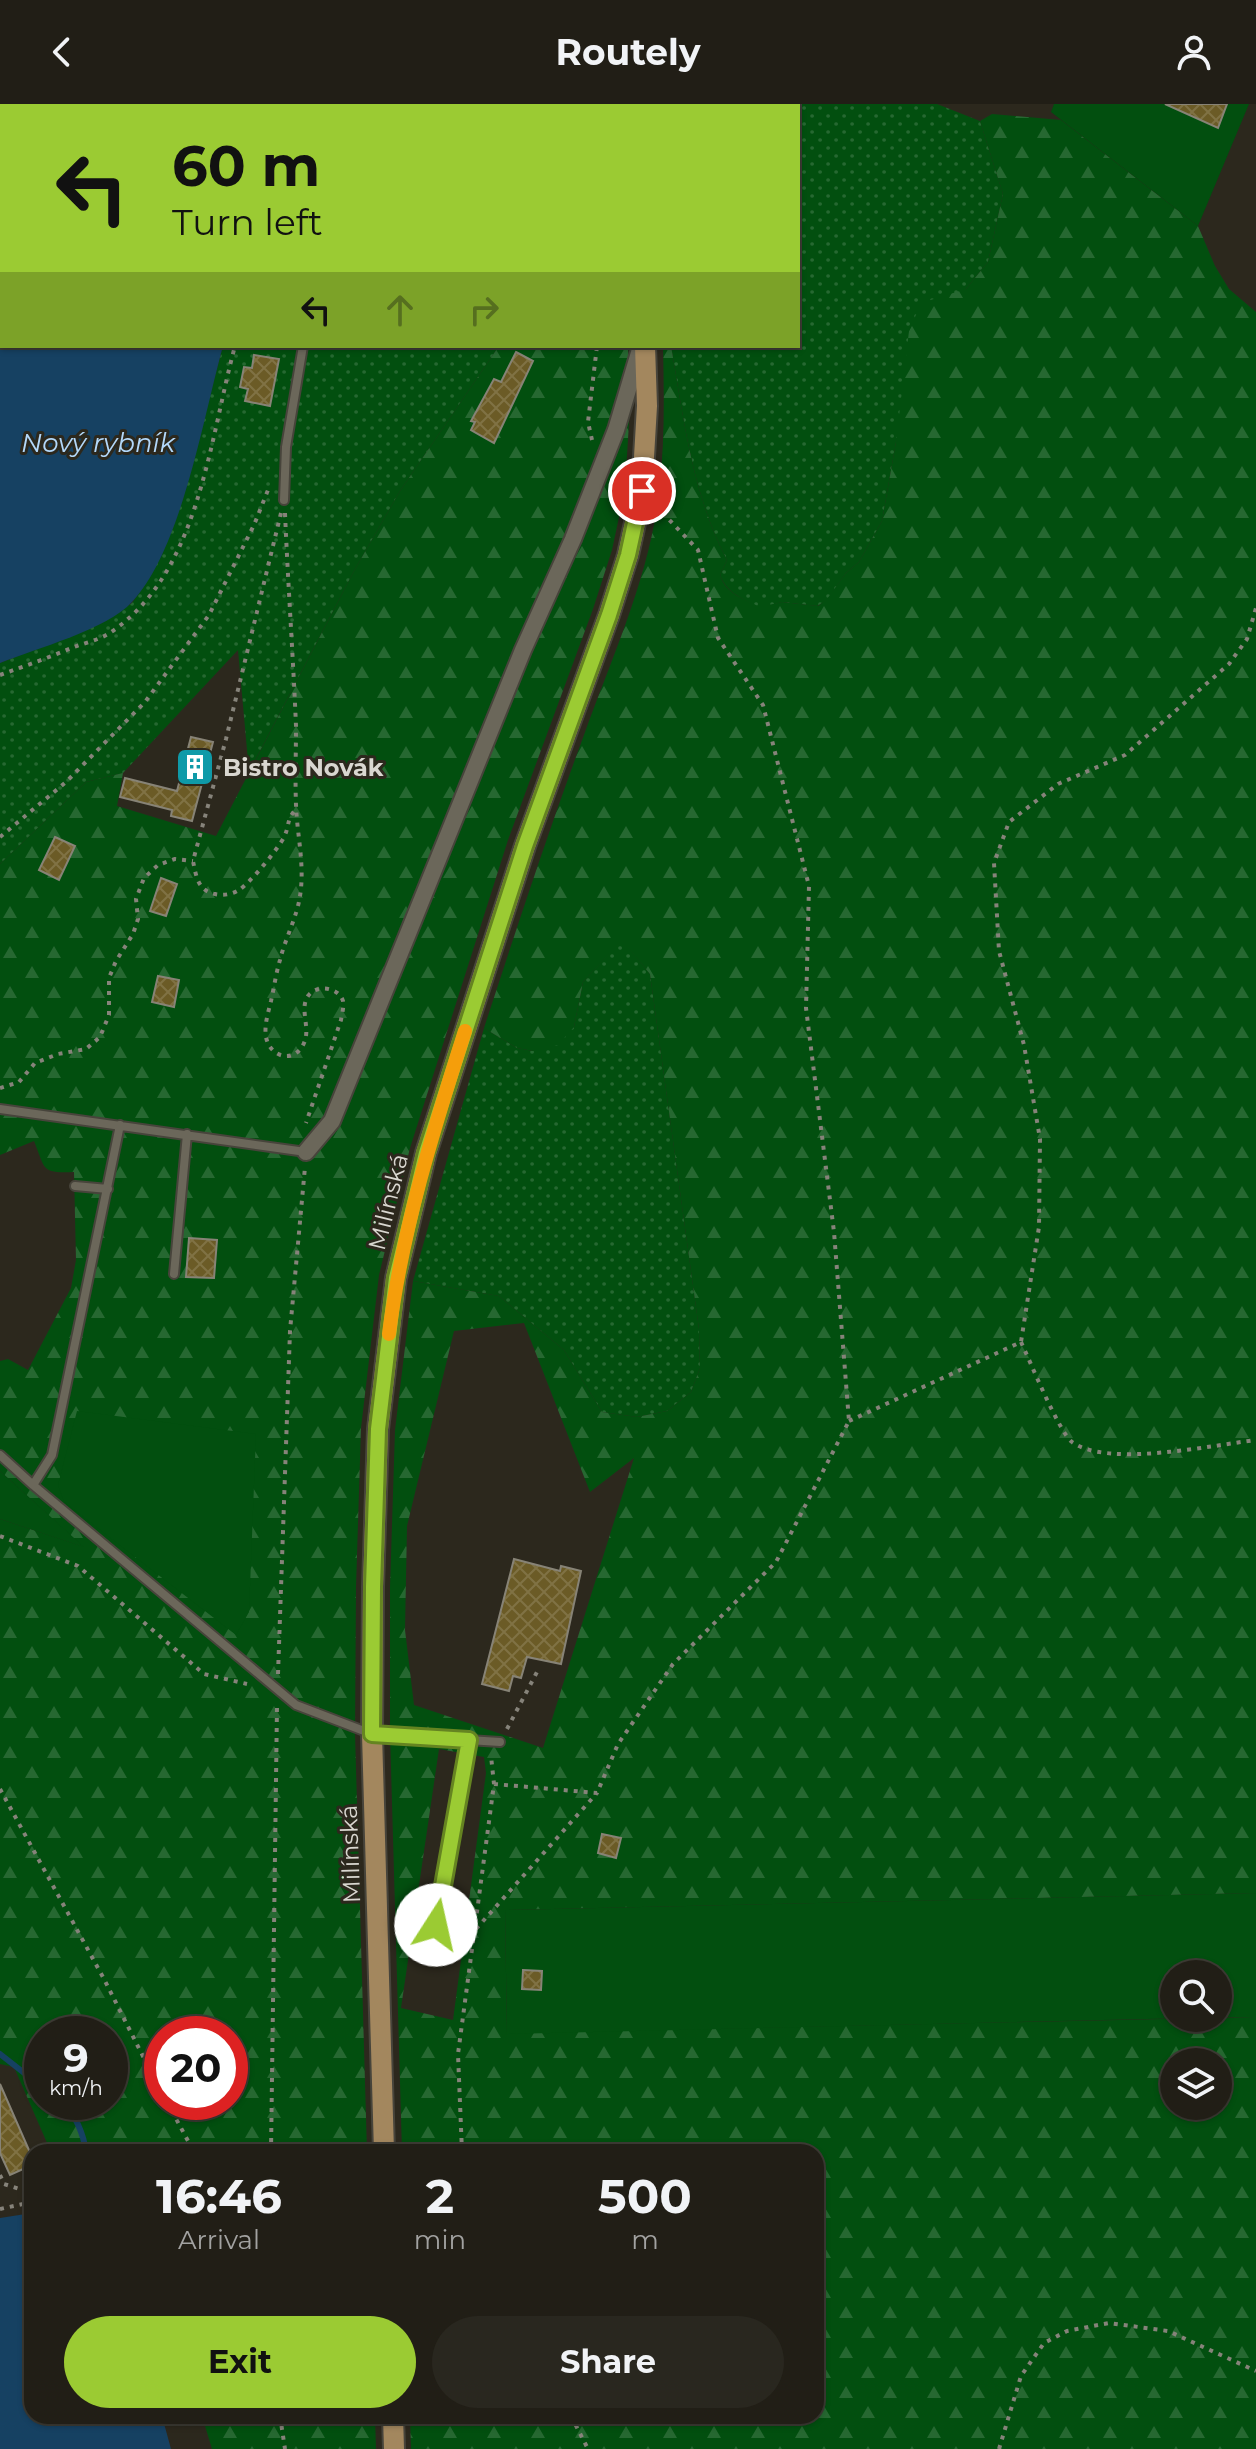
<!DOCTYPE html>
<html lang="en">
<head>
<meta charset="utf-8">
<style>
	:root { --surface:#211e16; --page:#29271f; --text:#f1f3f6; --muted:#a2a2a1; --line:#3e3c35; --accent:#9bcb33 }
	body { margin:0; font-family:Montserrat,sans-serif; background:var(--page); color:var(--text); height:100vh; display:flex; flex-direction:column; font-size:30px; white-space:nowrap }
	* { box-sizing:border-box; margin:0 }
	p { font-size:26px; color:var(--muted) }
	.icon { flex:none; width:44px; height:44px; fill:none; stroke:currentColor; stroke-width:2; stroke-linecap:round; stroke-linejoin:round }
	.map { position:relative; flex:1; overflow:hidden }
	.sheet { position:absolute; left:24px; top:2040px; width:800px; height:280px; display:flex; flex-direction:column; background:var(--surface); border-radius:24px; box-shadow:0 2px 6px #0004,0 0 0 2px var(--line) }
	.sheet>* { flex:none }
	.guide { position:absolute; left:0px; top:0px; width:800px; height:244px; box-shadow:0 2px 6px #0004,0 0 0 2px var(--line); background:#9bcb33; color:#111; overflow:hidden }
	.fabs { position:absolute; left:1160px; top:1856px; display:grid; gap:16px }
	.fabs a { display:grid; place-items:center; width:72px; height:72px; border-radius:50%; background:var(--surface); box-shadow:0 2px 6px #0004,0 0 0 2px var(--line); font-size:40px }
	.speed { position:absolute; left:24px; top:1912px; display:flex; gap:16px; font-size:40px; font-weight:700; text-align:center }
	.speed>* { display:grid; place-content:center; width:104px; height:104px; border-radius:50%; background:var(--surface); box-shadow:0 2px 6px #0004,0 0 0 2px var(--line); line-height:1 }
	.speed small { font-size:20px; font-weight:400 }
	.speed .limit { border:12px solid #d22; background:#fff; color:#111 }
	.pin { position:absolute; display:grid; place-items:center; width:68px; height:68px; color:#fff; margin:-34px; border:4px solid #fff; border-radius:50%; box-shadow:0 2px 8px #0007 }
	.me { position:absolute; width:88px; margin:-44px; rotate:10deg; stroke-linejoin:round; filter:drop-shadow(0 0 6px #0008) }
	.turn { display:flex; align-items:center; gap:28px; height:168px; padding:0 40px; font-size:36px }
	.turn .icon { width:104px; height:104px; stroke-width:2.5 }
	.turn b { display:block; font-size:56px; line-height:68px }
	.lanes { display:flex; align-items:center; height:76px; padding:0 40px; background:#0003; justify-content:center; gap:40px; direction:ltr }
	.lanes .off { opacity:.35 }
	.eta { display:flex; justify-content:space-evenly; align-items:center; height:136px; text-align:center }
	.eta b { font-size:48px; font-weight:700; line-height:56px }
	.action { display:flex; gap:16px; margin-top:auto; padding:16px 40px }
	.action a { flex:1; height:92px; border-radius:48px; background:var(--accent); color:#111; font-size:32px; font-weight:700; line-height:92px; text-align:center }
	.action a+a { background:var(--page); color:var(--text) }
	header { display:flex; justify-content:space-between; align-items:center; height:104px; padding:0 40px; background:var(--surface); font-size:36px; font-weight:700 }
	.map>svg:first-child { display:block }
	.grass { fill:url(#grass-dots) }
	.forest { fill:url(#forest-firs); fill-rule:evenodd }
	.green { fill:#024f0f }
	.water { fill:#164162 }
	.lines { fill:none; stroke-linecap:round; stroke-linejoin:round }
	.stream { stroke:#164162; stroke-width:6 }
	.building { fill:url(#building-cross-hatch); stroke:#878376; stroke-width:2 }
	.lane-casing { stroke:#47443b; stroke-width:12 }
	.street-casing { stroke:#47443b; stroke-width:20 }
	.primary-casing { stroke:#47443b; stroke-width:24 }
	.path { stroke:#86837a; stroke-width:4; stroke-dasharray:4 6; stroke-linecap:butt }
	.lane { stroke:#6b675a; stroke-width:8 }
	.street { stroke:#6b675a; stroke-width:16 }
	.primary { stroke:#a3875e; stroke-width:20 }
	.route-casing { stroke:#658421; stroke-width:20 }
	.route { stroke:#9bcb33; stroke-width:14 }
	.slow { stroke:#f59e0b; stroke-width:14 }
	.labels { text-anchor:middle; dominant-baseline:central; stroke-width:6; stroke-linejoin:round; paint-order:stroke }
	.poi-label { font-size:24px; font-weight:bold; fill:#d9d7d0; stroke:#2c281d; text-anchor:start }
	.street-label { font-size:24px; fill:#d9d7d0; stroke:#2c281d }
	.water-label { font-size:26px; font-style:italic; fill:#b3d8fa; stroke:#2c281d }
</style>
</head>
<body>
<header><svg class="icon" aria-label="back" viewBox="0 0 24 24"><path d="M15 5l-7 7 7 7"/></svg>Routely<svg class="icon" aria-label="person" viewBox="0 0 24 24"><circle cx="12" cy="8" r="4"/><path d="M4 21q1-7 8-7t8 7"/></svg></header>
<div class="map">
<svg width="1256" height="2345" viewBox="0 0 1256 2345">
	<defs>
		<pattern id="grass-dots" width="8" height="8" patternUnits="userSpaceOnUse" patternTransform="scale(2)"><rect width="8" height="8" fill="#024f0f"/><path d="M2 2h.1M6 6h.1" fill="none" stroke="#266831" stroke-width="1.8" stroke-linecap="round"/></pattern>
		<pattern id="forest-firs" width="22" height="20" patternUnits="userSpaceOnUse" patternTransform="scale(2)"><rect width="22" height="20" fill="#024f0f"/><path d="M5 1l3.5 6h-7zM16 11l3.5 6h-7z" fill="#266831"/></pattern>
		<pattern id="building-cross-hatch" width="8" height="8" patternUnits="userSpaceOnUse" patternTransform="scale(2)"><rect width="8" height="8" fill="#6b5b26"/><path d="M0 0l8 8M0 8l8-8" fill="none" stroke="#807244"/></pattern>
	</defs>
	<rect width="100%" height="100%" fill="#2c281d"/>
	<!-- grass -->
	<path class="grass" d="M667,0h270l43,17 23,73 -15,68 -22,27 -70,153 -14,79 -23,41 -13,11 -19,27 -10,6 -35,-4 -22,6c-16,-9 -33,-14 -40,-33l7,-15c-35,-67 -43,-140 -56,-214h127v-240h-131z
		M223,242h276l-99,145 -46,80 -105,201 -11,-122 -115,123 -37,9 -86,82v-201l102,-40 30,-20 19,-28 34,-86z
		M622,835l28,35 49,355 1,39 -9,24 -24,19 -30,6 -35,-5 -38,-62 -65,-54 -86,-15 71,-253 33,20 16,3 41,-24 9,-45z"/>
	<!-- forest -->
	<path class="forest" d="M992,10l69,6 137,106 17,40 14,23 27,23v1581l-751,17 2,123 749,-16v432h-845l-1,-33h406v-264h-414l-12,-419v-145l5,-158 18,-149 86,15 65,54 38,62 35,5 30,-6 24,-19 9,-24 -1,-39 -49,-355 -28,-34 -39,42 -9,45 -16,18 -25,6 -16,-3 -33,-20c32,-98 64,-196 100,-293 28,-78 66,-160 75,-243 6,-49 5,-98 4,-146h8c13,74 21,147 56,214l-7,15c6,19 24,24 40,32l22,-5 36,4 9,-7 19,-26 13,-11 23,-41 14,-79 13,-111 12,-28 45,-14 22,-27 15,-68 -23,-73zM524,1219l66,169 44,-34 -91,290 -129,-43 -9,-75 2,-104 47,-195zM439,1645l45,8 2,16 -33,247 -52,-12zM1174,1958h44v44h-44z
		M499,242h129l2,60 -5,83 -13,61 -19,59 -85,231 -98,308 -31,127 -18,153 -5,159 -1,147 12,418h-316l-37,-85 -14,-3v-545l82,27 -82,-75v-110l8,-2 20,11 43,-82 5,-28 -2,-88c-33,1 -28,-1 -40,-31l-34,14v-291l86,-82 37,-9 -6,33 99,30 138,-265 46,-80zM42,1930h68v68h-68zM162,1930h68v68h-68z
		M202,2312h173l1,33h-164z"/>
	<!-- green -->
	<path class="green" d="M1054,0h195l-51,122 -147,-114z
		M77,1307l179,23 -7,178 -13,23 -172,-133 -6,-17z
		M0,1367l84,76 -84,-28z
		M1256,1789v124h-38v-43h-44v44h18l-685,16 -2,-124z"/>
	<!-- water -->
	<path class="water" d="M0,0h306v2h-304v240h221c-20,72 -41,202 -91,256 -24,27 -97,47 -132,61z
		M32,2109v203h130l9,33h-171v-231z"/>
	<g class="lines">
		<!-- stream -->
		<path class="stream" d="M0,1950l42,33
			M62,1998c13,10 22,34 24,50"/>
	</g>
	<!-- building -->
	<path class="building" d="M1165,0h62l-9,24z
		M516,248l17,9 -39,82 -23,-13 4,-8 -4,-1 23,-42 7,3z
		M254,251l25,4 -9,47 -25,-5 3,-12 -8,-2 4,-20 8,1z
		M191,633l22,5 -21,79 -21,-5 1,-6 -52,-13 5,-19 52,13z
		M55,733l20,9 -16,34 -20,-10z
		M161,774l16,6 -11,32 -16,-5z
		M158,872l21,4 -5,27 -22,-5z
		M189,1134l28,2 -3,38 -28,-1z
		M514,1455l46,12 1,-5 20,5 -20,93 -34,-7 -6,21 -8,-2 -4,15 -27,-7z
		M602,1730l19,4 -5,20 -18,-5z
		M523,1866l19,1 -1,19 -19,-1z
		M0,1980l32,73v8l-22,10 -10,-22z"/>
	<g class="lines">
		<defs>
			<path id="lane" d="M284,396l2,-53 17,-101
				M0,1005l306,43
				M75,1082l33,3
				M174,1170l13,-140
				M0,1351l33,30 263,220 76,29 128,8
				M33,1381l19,-30 68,-330
				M436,1821l33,-185"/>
			<path id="street" d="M306,1048l26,-31 191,-471 50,-111 43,-109 25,-84"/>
			<path id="primary" d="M638,0v2
				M384,2048l-12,-418 1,-147 5,-158 18,-151 30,-125 99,-307 84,-231 19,-60 14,-64 5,-85 -2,-60
				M393,2312l1,33"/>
		</defs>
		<!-- lane casing -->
		<use href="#lane" class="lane-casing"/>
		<!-- street casing -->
		<use href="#street" class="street-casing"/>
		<!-- primary casing -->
		<use href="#primary" class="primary-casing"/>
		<!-- path -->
		<path class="path" d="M614,0v2
			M315,2l1,-2
			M390,2v-2
			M592,336l-4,-18 9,-76
			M281,409l-55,226 -33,122c3,15 5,30 22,33 8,2 18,0 24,-4 11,-7 40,-42 45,-53 6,-12 2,-17 12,-28
			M285,409c3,71 8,142 11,213 0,26 -1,53 0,79 1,30 9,60 4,91 -3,21 -15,43 -20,64 -4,13 -6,28 -9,41 -3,12 -7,25 -5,36 4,21 29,27 38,6 7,-15 -5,-34 4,-47 8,-12 31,-9 35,5 1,6 -1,13 -2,19l-35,103
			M0,571c25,-9 50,-18 74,-28 11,-4 24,-7 34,-13 91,-58 101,-193 127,-288
			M0,733l66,-55 79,-80 64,-87 45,-90 14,-35
			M0,984l19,-6 16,-19 23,-9 28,-5 14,-12 9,-22v-37l7,-17 17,-27 5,-15 -2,-20 8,-21 14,-13 17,-6 18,2
			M1021,1238c9,19 38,90 51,100 35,26 141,3 184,-2
			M849,1317l172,-79 18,-115 1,-88 -16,-94 -25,-94 -5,-88 15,-41 49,-38 67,-29 104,-91 18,-25 9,-31
			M0,1432l78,30 126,108 43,10
			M278,1570l12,-343 15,-164
			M507,1625l30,-57
			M494,1680l103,9 21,-49 55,-80 103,-102 73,-141 -15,-189 -28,-224 3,-122 -46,-181 -45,-67 -20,-88 -41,-43
			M0,1685l104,190 58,115
			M476,1825l121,-136
			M167,1998l27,50
			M271,2048l6,-446
			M462,2048l-4,-98 36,-270 -3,-28
			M0,2071l4,9 22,7 6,6
			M0,2105l32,-7
			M280,2312l5,33
			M571,2312l17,33
			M999,2345l22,-73 23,-33 23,-12 42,-8 59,8 88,40"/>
		<!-- lane -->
		<use href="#lane" class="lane"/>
		<!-- street -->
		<use href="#street" class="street"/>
		<!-- primary -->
		<use href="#primary" class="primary"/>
	</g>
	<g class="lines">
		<defs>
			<path id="route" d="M436,1821l33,-185 -97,-6 1,-147 5,-158 18,-151 30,-125 99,-307 84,-231 19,-60 14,-64"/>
		</defs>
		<!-- route casing -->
		<use href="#route" class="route-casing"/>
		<!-- route -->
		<use href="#route" class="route"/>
		<!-- slow -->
		<path class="slow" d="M389,1230c13,-104 44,-203 76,-303"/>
	</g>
	<!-- icons -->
	<defs>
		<symbol id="building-square" viewBox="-11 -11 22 22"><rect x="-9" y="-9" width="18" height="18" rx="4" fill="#0f9aa8" stroke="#2c281d"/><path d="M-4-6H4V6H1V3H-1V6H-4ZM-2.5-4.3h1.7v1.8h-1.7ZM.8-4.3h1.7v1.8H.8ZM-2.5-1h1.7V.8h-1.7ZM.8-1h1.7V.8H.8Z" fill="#fff"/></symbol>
	</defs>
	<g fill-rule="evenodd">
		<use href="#building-square" x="173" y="641" width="44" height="44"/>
	</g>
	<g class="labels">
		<!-- poi labels -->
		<g class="poi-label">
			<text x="223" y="663">Bistro Novák</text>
		</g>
		<!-- street labels -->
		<g class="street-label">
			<text transform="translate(388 1098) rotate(-76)">Milínská</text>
			<text transform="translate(350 1750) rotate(-92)">Milínská</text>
		</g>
		<!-- water labels -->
		<g class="water-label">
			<text x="98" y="339">Nový rybník</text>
		</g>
	</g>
</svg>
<div class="fabs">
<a><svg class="icon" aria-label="search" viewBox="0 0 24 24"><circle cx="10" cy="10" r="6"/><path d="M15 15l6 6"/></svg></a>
<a><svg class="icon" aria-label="layers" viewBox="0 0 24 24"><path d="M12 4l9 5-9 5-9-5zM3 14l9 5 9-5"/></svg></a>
</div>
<div class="speed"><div>9<small>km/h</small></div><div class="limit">20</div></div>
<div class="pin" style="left:642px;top:387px;background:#d93025"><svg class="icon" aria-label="arrive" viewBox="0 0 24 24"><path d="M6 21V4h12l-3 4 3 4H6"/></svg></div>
<svg class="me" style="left:436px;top:1821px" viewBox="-20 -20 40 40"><circle r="19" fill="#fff"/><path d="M0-13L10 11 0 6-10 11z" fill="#9bcb33"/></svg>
<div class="guide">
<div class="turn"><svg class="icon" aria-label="left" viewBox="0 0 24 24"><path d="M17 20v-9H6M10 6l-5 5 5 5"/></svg><div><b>60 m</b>Turn left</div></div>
<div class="lanes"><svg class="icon" aria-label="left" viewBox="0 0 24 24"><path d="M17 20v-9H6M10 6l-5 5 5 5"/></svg><svg class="icon off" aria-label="ahead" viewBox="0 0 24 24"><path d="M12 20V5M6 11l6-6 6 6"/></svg><svg class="icon off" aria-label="right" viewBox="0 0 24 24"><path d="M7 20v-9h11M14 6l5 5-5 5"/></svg></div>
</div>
<section class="sheet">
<div class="eta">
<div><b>16:46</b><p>Arrival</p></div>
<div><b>2</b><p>min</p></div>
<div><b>500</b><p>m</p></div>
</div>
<div class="action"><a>Exit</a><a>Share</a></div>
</section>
</div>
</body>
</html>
